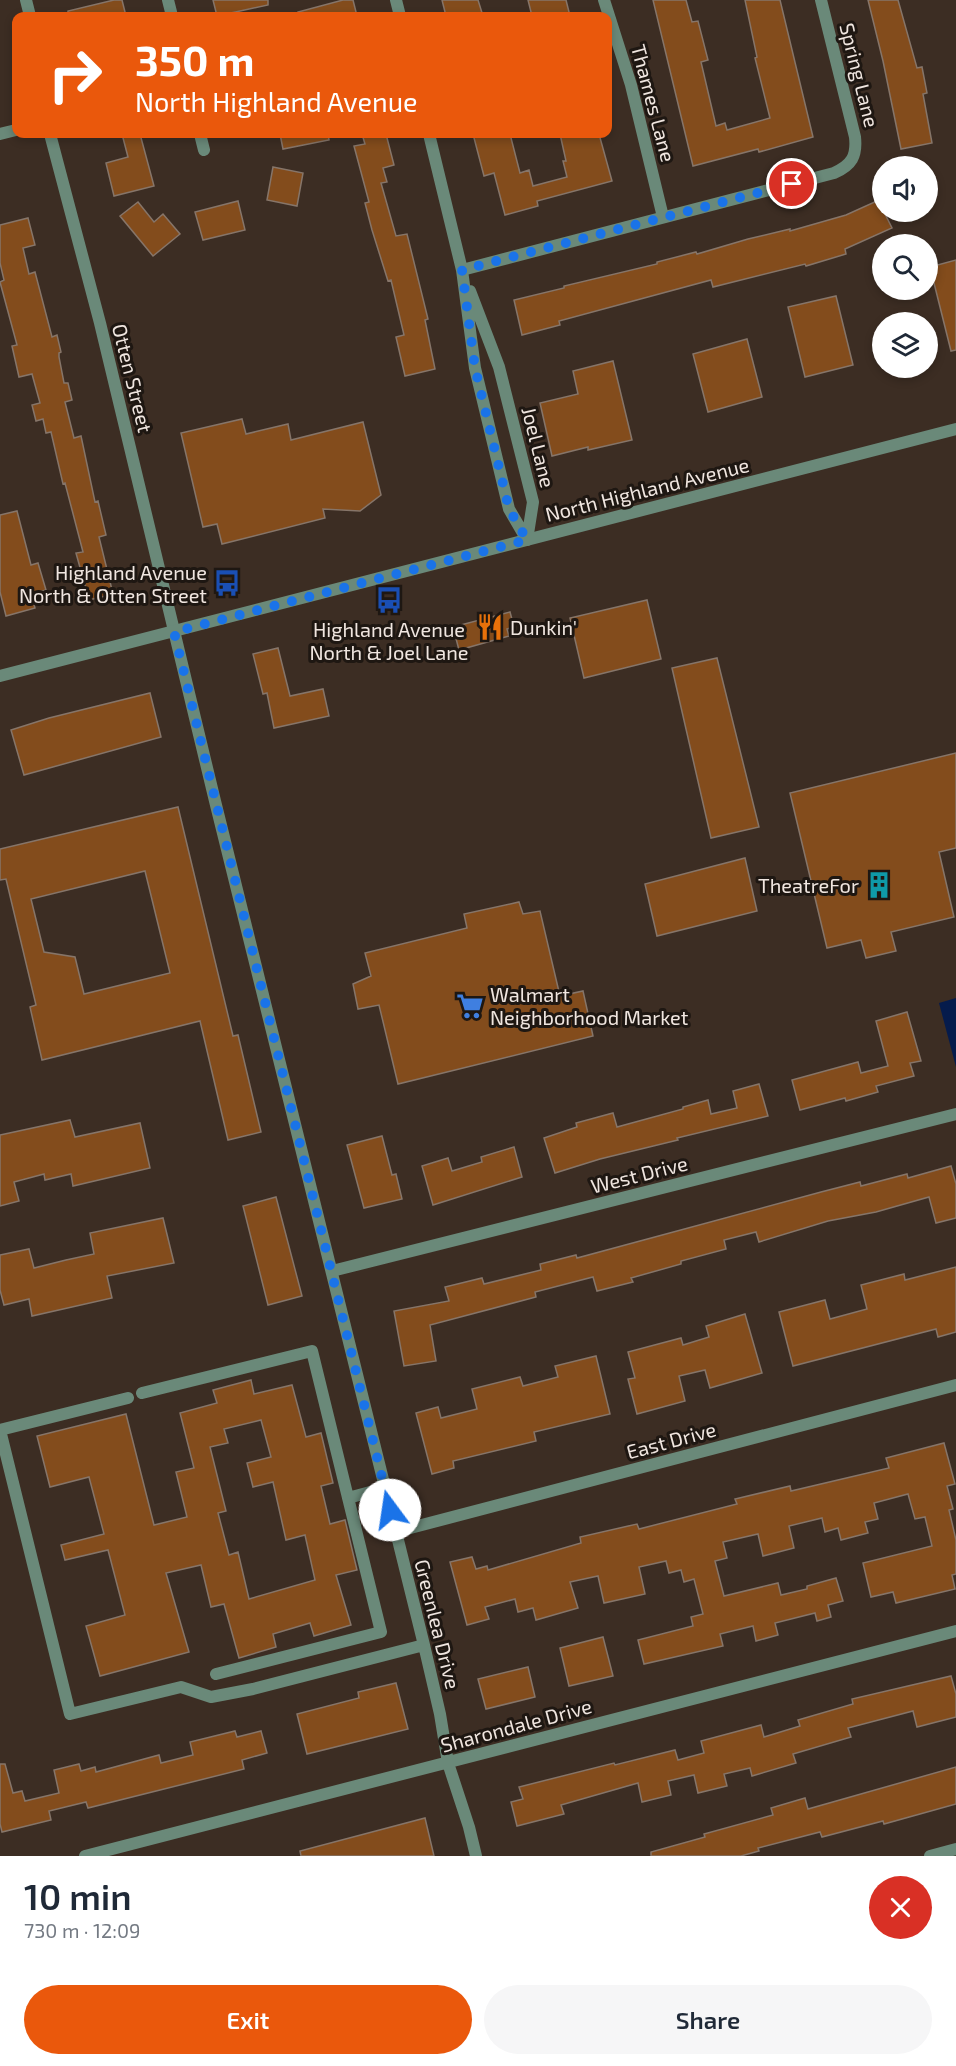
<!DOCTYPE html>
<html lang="en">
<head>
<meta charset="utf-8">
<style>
	:root { --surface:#fff; --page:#f6f6f7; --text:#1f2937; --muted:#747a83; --accent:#ea580c }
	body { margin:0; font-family:"Exo 2",sans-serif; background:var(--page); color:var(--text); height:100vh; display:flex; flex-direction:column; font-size:22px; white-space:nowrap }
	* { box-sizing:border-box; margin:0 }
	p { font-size:20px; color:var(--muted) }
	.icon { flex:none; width:33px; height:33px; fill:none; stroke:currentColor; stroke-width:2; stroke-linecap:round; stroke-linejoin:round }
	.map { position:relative; height:1856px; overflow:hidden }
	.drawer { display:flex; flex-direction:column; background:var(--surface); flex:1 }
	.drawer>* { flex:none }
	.hud { position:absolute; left:12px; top:12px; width:600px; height:126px; border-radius:12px; box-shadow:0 3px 9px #0003; background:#ea580c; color:#fff; overflow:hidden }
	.controls { position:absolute; left:872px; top:156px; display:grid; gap:12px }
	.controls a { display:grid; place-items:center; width:66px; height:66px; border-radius:50%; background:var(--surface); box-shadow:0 3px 9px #0003; font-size:30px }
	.pin { position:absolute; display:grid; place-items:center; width:51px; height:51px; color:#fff; margin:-26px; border:3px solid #fff; border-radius:50%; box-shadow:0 2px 6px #0007 }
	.me { position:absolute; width:66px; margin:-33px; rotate:346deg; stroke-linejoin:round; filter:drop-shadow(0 0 4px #0008) }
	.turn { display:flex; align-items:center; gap:21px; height:126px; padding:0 24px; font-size:27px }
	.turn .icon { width:78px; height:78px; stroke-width:2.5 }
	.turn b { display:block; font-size:42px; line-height:51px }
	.round { display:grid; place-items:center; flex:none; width:63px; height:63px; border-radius:32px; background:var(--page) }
	.overview { display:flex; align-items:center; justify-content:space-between; height:102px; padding:0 24px }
	h1 { font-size:36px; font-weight:600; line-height:45px }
	.cta { display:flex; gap:12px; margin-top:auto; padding:12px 24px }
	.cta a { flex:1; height:69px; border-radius:36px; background:var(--accent); color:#fff; font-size:24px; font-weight:600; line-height:69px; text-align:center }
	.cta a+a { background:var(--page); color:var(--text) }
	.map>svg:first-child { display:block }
	.water { fill:#051b4c }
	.building { fill:#834c1c; stroke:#867569; stroke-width:1.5; fill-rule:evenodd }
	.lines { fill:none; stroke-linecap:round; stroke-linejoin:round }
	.minor { stroke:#6a8979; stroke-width:12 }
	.tertiary { stroke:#6a8979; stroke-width:12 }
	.route { stroke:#1a73e8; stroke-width:10; stroke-dasharray:0 18 }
	.labels { text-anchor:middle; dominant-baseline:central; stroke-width:6; stroke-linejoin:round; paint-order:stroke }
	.street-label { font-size:20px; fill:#f0e6e0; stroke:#1e1712 }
	.poi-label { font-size:20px; fill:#f0e6e0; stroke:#1e1712; text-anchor:end }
</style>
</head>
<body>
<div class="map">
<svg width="956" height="1856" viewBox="0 0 956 1856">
	<rect width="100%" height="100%" fill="#3c2d23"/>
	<!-- water -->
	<path class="water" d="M956,998v69l-17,-64z"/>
	<!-- building -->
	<path class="building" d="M114,0h8l4,16h-58v-5z
		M213,0h55v5l-51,11z
		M343,0h10l4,16h-58l-1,-4z
		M442,0h36l5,16h-37z
		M528,0h38l4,16h-38z
		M653,0h33l6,22 6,-1 10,39 -7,2 15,64 9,-3 2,7 43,-12 -15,-60 2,-1 -12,-57h35l33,137 -54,15 -1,-3 -65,17z
		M868,0h30l19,68 5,-1 5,26 -4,1 9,49 -31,6 -18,-88z
		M122,134h18l14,52 -40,10 -8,-33 22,-6z
		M280,134h48l1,6 -46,9z
		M362,134h24l8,31 -11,3 4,14 -6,1 15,53 11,-2 21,85 -3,1 10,49 -30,7 -9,-39 8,-2 -13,-55 -3,1 -16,-51 -7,-27 4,-1 -15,-56 11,-2z
		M473,134h37l10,39 9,-3 4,16 34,-9 -4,-16h3l-6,-27h39l13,47 -75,20 1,5 -33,9 -11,-42 -10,3z
		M273,167l30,6 -6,33 -30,-6z
		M879,200l3,12h2l8,16 -47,21 1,5 -40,12 -1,-2 -92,23 -2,-7 -152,41 1,4 -38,10 -8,-35 50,-12v-2l93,-22v-2l39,-10 1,2 51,-15 42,-10v2l56,-16z
		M238,201l7,29 -42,10 -8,-28z
		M138,202l16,20 9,-8 17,20 -27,22 -33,-40z
		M28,218l7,27 -12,3 6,26 6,-2 17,65 5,-2 4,17 -2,1v4l5,26h4l4,17 -7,2 9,36 7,-2 14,66 3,-1 8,34 -7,2 14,57 -24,6 -13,-47 7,-1 -18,-69 -2,1 -12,-52 -5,1 -3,-14 -7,2 -4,-16 8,-2 -8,-29 -13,3 -7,-31 5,-1 -17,-63 4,-2 -4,-17v-38z
		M956,260v90l-5,1 -21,-84z
		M836,296l17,69 -48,12 -17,-70z
		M747,339l15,58 -54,15 -15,-58z
		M613,361l19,79 -44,10v-3l-36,9 -12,-53 38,-9 -5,-23z
		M242,419l4,15 42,-10 3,16 72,-18 18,73 -21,16 -37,-2 2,9 -103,26 -5,-20 -14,3 -22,-94z
		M17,511l14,54 7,-2 8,27 -15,4 4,14 -29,8 -6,-24v-77z
		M647,600l14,59 -77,19 -14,-60z
		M510,612l4,15 -7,2 2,7 -50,14 -6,-23z
		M278,648l12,48 33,-7 6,27 -55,12 -7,-35 -4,1 -10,-40z
		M717,658l42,169 -48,11 -39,-170z
		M150,693l11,44 -137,38 -13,-45 38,-12z
		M956,753v95l-17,4 15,65 -63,15 5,19 -30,7 -5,-18 -34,8 -37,-155z
		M178,807l55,229 5,-1 23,97 -33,8 -28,-119 -158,39 -12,-53 6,-2 -30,-126 -6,1v-31zM145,871l25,102 -86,21 -9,-37 -31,-5 -13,-53z
		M745,858l12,53 -100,25 -12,-52z
		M519,902l4,12 17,-3 20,85 23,-5 10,45 -195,48 -19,-79 -21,4 -5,-25 18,-8 -6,-23 102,-25 -3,-14z
		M907,1012l14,49 -11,2 4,13 -38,10 2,6 -32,9 -1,-3 -45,12 -8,-30 66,-18 3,11 27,-7 -12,-45z
		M759,1084l9,32 -91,22 1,2 -78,19 -45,14 -11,-35 33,-11 -1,-4 37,-10 4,14 66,-18v-2l25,-7 3,14 26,-6 -4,-17z
		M70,1120l5,17 65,-14 10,45 -77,18 -2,-12 -26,6 -1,-6 -30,8 5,19 -19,5v-71z
		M382,1136l10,39 4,-1 6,25 -38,9 -17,-63z
		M514,1147l8,30 -89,28 -11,-39 26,-8 4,13 30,-9 -1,-5z
		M951,1166l5,18v34l-20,5 -7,-26 -53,15 -48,9 -69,21 -3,-10 -32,8 2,9 -45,12v3l-50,14 2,4 -36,9 -4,-14 -58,15 1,5 -106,28 6,36 -32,5 -10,-55 55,-10 -4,-14 37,-9 2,6 57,-14 -1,-6 36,-9 1,3 244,-66 39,-10 1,4 46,-12 1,4z
		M276,1197l26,99 -34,9 -25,-99z
		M163,1218l11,45 -67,13 5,22 -80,18 -3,-17 -25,6 -4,-15v-35l29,-6 5,19 32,-8 28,-6 -4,-21z
		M956,1267v65l-18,5 -2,-8 -143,37 -14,-54 46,-12 5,19 37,-10 -6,-24 43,-11 1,6z
		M745,1314l17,59 -52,15 -5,-18 -26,6 6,25 -48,13 -9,-35 7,-1 -7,-26 53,-14 2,7 26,-8 -3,-11z
		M596,1356l14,58 -76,18 2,9 -83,20 1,7 -22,6 -16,-61 22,-6 3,11 36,-9 -5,-20 48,-12 3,9 35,-9 -3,-11z
		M251,1380l3,14 38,-9 14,52 15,-4 12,50 -12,3 9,38 15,-4 12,50 -21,5 15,50 -37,11 -4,-13 -37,11 3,13 -37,11 -15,-54 -13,3 -10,-42 -35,8 23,79 -89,24 -14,-50 39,-11 -17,-65 -43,10 -4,-15 43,-11 -15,-57 -39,10 -13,-51 89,-22 28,111 33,-8 -11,-45 18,-4 -14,-55 37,-10 -4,-13zM261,1420l10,37 -24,6 6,24 20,-5 13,58 19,-5 10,45 -66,19 -11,-47 -9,3 -11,-42 8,-2 -16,-64 18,-4 -4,-14z
		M944,1443l11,41 -8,2 6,23 -4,1 7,30v34l-4,1 3,14 -59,14 -3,-11 -22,5 -8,-34 69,-17 -7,-29 -10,2 -7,-25 -34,9 4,16 -13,3 3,11 -27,7 -3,-12 -13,4 -3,-14 -33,8 5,22 -31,8 -5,-22 -35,8 4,16 -12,3 9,35 54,-13 3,12 26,-6v-3l29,-8 7,23 -15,4 3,12 -14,4 -2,-8 -40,10 3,12 -22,6 -3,-15 -33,8 3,12 -79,18 -6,-24 55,-14 -2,-9 12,-3 -9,-35 -10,3 -3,-12 -12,3 -3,-12 -27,6 6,27 -41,9 -6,-27 -28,6 8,26 -42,12 -3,-12 -15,4 -3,-13 -30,8 4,12 -22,6 -17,-63 22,-5 4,12 11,-3 1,4 93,-27 -1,-6 57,-13 2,5 98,-25 -2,-5 55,-13 1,5 98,-23 -3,-10z
		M603,1637l10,39 -44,10 -9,-38z
		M528,1667l7,30 -49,12 -8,-30z
		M951,1676l5,18v23l-39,10 -4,-16 -65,17 3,9 -58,17 3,9 -44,13 -2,-8 -26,6 3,12 -29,7 -4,-18 -26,6 3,14 -29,7 -4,-19 -77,22 3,9 -47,12 -6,-24 12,-3 -4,-12 95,-24 1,2 60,-15 3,10 26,-7 -3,-12 60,-16 3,12 36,-11 -2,-6 55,-16 -1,-5z
		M396,1683l12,46 -101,25 -10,-40 62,-16 -1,-6z
		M235,1731l2,6 24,-6 6,22 -25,7 2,9 -156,39 -2,-6 -37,9 2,9 -49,12 -2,-8v-60h5l8,29 9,-2 3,10 34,-8 -5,-23 25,-6 2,7 14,-4 1,5 63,-17 2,8 32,-8 -3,-13z
		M956,1767v37l-72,20 -1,-3 -61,16 -2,-5 -62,16 1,3 -18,5h-90v-4l54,-15 -1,-3 69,-19 -2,-7 34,-10 3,11z
		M425,1818l9,38h-133l-1,-5z"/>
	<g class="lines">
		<!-- minor -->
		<path class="minor" d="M26,0l4,16
			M168,0l4,16
			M396,0l4,16
			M604,0l27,85 32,132
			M0,134l16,-4
			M50,134l50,189 115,478 209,844 16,69 8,49 21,64 7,29
			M200,134l4,16
			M429,134l33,136 13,98 34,141 18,31
			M462,270l372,-97c18,-8 23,-17 21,-36l-34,-137
			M470,291l29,76 34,135 -6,38
			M332,1271l624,-157
			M142,1393l170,-42 69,281 -165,42
			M128,1398l-128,32 70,284 111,-27 30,10 42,-8 171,-44
			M348,1498l37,-10
			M395,1532l561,-147
			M85,1856l871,-225
			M930,1856l26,-7"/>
		<!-- tertiary -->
		<path class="tertiary" d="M0,676l956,-247"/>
	</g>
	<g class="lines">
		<!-- route -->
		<path class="route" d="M390,1510l-216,-878 353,-92 -18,-31 -34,-141 -13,-98 330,-86"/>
	</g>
	<!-- icons -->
	<defs>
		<symbol id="bus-bare" viewBox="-9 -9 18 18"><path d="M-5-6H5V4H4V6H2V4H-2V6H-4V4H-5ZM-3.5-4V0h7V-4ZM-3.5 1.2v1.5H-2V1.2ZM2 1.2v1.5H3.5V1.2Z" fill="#1a4fb4" stroke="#1e1712" stroke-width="2.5" paint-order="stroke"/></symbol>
		<symbol id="restaurant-bare" viewBox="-9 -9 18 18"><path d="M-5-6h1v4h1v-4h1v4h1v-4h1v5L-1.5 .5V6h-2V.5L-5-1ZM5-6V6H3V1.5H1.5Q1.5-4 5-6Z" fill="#e8710a" stroke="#1e1712" stroke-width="2.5" paint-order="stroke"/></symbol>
		<symbol id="building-bare" viewBox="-9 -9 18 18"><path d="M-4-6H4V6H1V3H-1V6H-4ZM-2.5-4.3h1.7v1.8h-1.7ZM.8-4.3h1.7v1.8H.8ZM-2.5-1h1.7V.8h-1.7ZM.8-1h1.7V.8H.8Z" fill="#0f9aa8" stroke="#1e1712" stroke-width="2.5" paint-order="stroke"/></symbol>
		<symbol id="supermarket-bare" viewBox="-9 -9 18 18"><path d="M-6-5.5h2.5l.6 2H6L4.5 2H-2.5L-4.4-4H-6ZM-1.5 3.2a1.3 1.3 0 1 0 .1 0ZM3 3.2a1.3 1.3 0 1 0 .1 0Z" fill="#3f7fe0" stroke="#1e1712" stroke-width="2.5" paint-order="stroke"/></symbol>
	</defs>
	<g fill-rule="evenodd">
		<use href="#bus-bare" x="208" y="564" width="38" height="38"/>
		<use href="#bus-bare" x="370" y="581" width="38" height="38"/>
		<use href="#restaurant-bare" x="471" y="608" width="38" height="38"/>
		<use href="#building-bare" x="860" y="866" width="38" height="38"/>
		<use href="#supermarket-bare" x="451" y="987" width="38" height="38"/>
	</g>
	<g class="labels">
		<!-- street labels -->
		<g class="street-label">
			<text transform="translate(860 75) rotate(76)">Spring Lane</text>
			<text transform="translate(654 103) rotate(75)">Thames Lane</text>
			<text transform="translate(133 378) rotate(76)">Otten Street</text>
			<text transform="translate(539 447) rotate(76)">Joel Lane</text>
			<text transform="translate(647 489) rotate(-14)">North Highland Avenue</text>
			<text transform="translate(639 1174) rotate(-14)">West Drive</text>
			<text transform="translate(671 1440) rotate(-15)">East Drive</text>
			<text transform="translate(438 1624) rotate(76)">Greenlea Drive</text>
			<text transform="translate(516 1725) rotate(-15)">Sharondale Drive</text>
		</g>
		<!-- poi labels -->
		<g class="poi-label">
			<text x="207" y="572">Highland Avenue<tspan x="207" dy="23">North &amp; Otten Street</tspan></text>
			<text x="510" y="627" text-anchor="start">Dunkin'</text>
			<text x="389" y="629" text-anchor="middle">Highland Avenue<tspan x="389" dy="23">North &amp; Joel Lane</tspan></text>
			<text x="859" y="885">TheatreFor</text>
			<text x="490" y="994" text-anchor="start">Walmart<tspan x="490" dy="23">Neighborhood Market</tspan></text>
		</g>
	</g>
</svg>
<div class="controls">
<a><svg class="icon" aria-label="sound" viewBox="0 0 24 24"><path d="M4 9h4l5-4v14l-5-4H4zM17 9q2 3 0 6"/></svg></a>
<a><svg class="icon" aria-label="search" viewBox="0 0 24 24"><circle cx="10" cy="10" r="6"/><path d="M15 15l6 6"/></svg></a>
<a><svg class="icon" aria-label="layers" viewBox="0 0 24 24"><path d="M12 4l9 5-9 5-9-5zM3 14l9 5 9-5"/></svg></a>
</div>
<div class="pin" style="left:792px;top:184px;background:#d93025"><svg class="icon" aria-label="arrive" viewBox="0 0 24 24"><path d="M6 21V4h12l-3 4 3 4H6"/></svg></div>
<svg class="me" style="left:390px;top:1510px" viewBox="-20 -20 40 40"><circle r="19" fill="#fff"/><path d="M0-13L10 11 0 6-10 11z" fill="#1a73e8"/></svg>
<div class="hud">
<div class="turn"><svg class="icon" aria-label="right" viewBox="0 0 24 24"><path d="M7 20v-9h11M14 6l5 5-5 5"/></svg><div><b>350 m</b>North Highland Avenue</div></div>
</div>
</div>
<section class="drawer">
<div class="overview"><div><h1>10 min</h1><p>730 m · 12:09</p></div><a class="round" style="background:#d93025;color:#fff"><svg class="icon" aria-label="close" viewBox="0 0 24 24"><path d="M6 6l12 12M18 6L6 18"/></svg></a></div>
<div class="cta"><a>Exit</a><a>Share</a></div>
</section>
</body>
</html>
